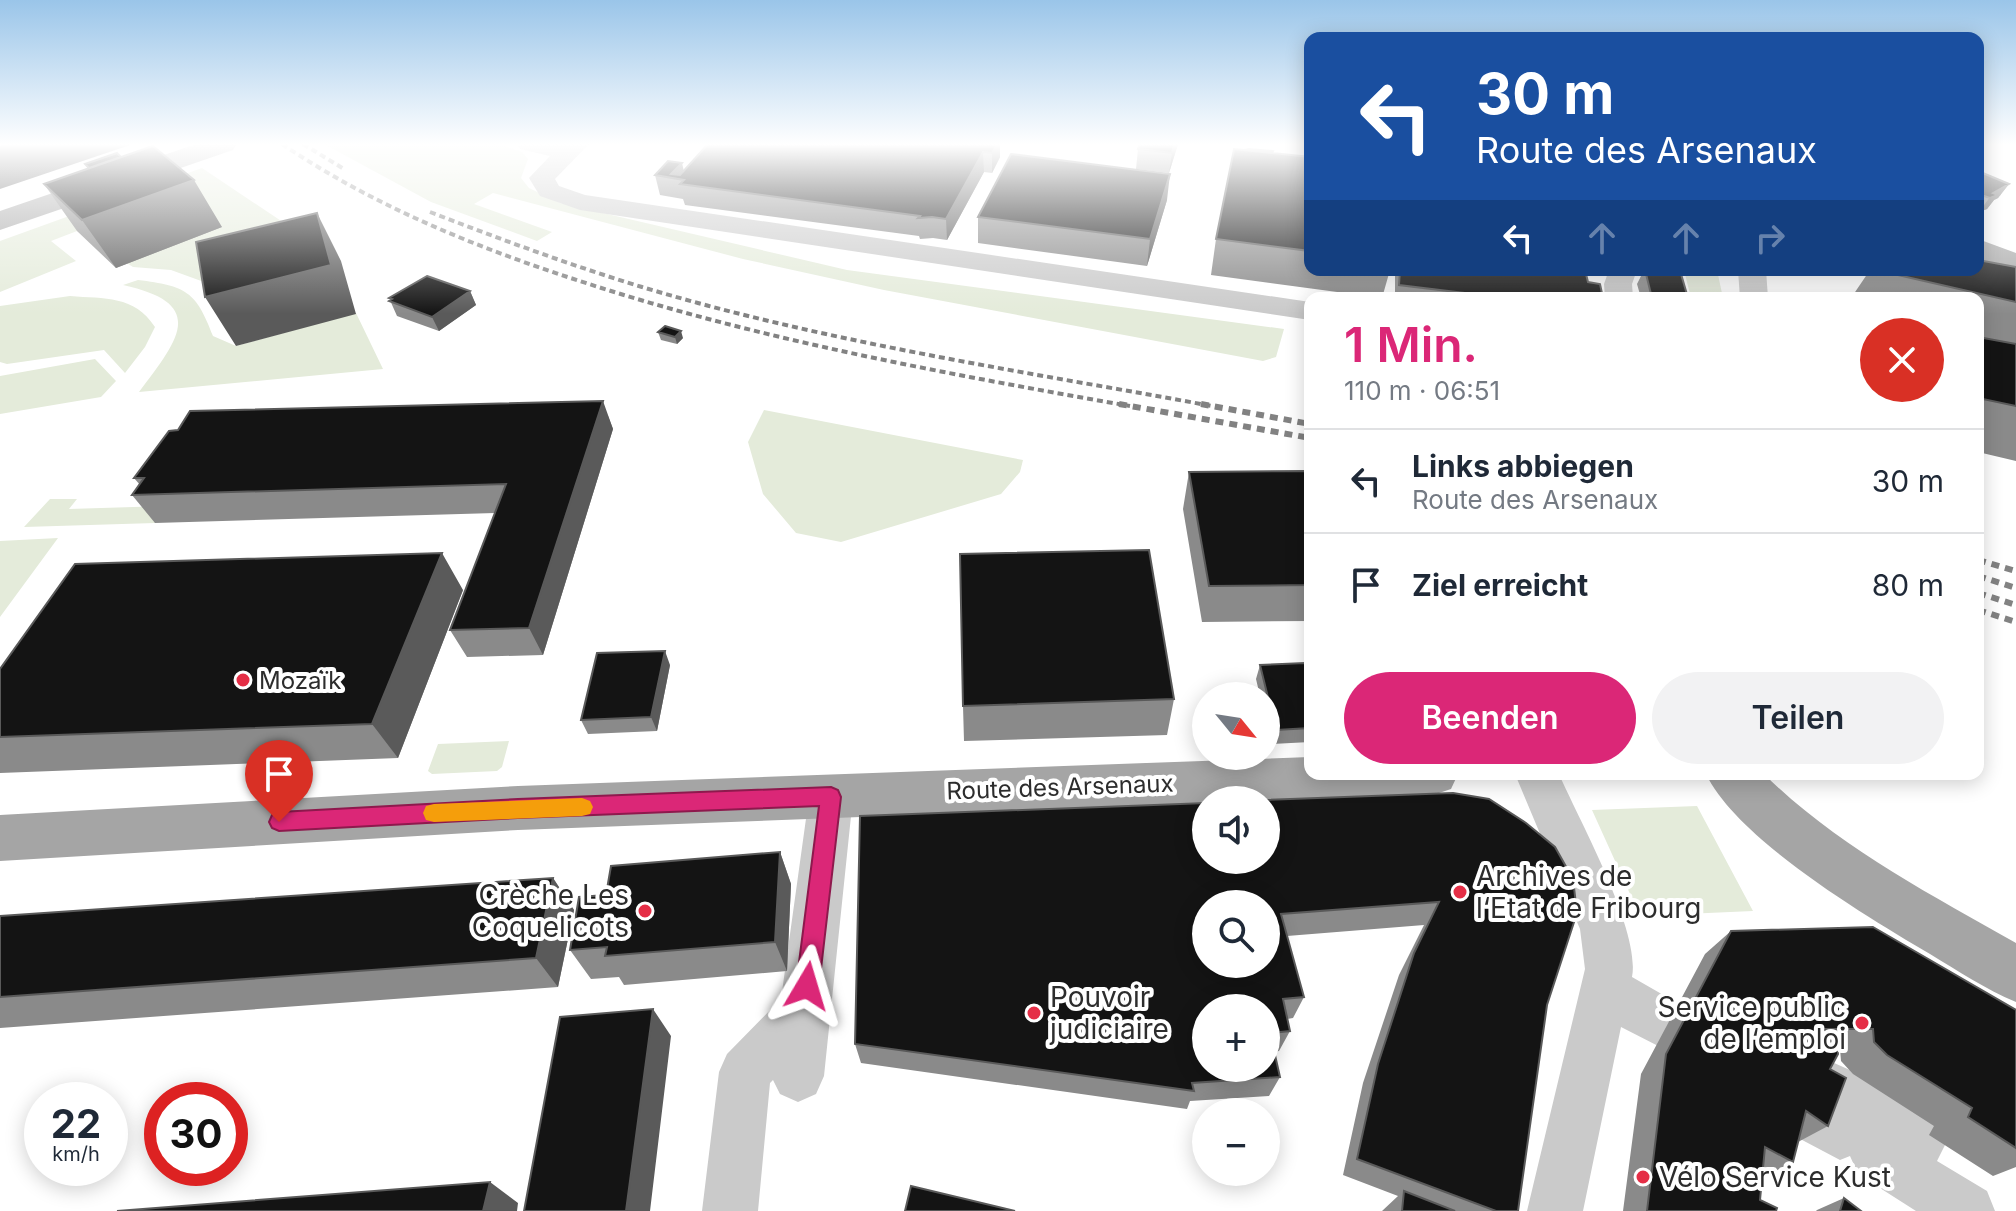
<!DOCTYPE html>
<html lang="de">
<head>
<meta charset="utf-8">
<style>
	:root { --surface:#fff; --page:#f2f2f3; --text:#1f2937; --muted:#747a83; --line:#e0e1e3; --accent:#db2777 }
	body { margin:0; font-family:Inter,sans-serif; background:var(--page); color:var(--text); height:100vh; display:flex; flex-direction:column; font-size:30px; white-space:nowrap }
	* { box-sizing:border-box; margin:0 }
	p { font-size:26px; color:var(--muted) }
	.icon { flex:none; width:44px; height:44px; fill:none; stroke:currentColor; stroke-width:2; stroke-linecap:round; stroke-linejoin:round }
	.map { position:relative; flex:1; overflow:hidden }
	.side { position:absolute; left:1304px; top:292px; width:680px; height:488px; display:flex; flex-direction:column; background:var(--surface); border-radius:16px; box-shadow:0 4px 20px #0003 }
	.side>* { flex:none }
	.banner { position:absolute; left:1304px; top:32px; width:680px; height:244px; border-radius:16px; box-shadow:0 4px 20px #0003; background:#1a4fa0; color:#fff; overflow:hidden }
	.needle { width:52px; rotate:120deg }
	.buttons { position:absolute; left:1192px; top:682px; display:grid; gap:16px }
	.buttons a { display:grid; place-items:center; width:88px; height:88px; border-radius:50%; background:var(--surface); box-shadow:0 4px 20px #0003; font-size:40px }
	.speed { position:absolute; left:24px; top:1082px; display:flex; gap:16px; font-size:40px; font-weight:700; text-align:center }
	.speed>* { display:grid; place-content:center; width:104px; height:104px; border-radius:50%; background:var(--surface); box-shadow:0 4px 20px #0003; line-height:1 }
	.speed small { font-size:20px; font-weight:400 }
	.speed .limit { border:12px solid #d22; background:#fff; color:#111 }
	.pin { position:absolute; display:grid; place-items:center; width:68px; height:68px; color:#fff; margin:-82px -34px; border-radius:50% 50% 50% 0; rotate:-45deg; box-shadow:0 0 8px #0007 }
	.pin .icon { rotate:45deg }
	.me { position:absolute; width:88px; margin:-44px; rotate:7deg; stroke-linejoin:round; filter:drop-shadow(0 0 6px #0008) }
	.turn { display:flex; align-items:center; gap:28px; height:168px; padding:0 40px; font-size:36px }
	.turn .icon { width:104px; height:104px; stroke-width:2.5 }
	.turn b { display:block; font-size:56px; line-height:68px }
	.lanes { display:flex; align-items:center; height:76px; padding:0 40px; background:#0003; justify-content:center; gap:40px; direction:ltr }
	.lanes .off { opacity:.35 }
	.round { display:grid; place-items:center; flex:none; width:84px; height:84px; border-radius:42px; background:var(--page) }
	.overview { display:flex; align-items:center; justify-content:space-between; height:136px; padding:0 40px }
	h1 { font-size:48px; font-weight:600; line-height:60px; color:var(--accent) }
	.primary-button { display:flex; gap:16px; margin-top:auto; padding:16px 40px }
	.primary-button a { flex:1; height:92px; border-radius:48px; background:var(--accent); color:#fff; font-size:32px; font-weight:600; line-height:92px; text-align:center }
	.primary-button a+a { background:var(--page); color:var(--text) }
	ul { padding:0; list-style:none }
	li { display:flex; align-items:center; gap:24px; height:104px; padding:0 40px; border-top:2px solid var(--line) }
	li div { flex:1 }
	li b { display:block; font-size:30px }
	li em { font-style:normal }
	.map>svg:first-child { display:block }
	.green { fill:#e4ebda }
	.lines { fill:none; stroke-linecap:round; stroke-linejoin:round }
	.minor { fill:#cacaca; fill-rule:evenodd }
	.major { fill:#a5a5a5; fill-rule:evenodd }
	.rail-far1 { stroke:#828282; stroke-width:4; stroke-dasharray:6 4; stroke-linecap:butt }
	.rail { stroke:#828282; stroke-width:6; stroke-dasharray:8 6; stroke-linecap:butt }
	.wall { fill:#8a8a8a }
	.shaded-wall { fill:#5a5a5a }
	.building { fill:#141414; stroke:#5a5a5a; stroke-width:2; fill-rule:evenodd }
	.route { fill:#db2777; stroke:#8e194d; stroke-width:2 }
	.slow { fill:#f59e0b }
	.poi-dot { fill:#e52e46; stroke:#fff; stroke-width:3 }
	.labels { text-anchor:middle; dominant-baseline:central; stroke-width:8; stroke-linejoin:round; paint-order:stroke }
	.poi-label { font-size:24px; fill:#2d2d2d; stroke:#fff; text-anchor:start }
	.street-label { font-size:24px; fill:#2d2d2d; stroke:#fff }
	.near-poi-label { font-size:28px; fill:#2d2d2d; stroke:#fff; text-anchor:start }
</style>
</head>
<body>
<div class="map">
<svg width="2016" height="1211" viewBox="0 0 2016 1211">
	<rect width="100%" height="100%" fill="#fff"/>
	<!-- green -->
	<path class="green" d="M324,144h175l23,8 6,7 -7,19 8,10 31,15 287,67 437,59 -8,28 -13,4 -379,-71 -141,-31 -250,-66 -19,11 78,28 -15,9 -106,-39z
		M202,168l139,93 -115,29 -55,-20 -38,-3 -56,-36 -26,10 25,20 -76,31v-51z
		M1684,270h33l6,28h-32z
		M138,280c48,6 58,11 75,56l23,10 120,-33 27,56 -244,23c38,-51 71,-88 -16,-107z
		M70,296c35,3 64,-1 85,31l-10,20 -20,26 -21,-23 -97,14 -7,-2v-56z
		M95,359l21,22 -15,16 -101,17v-38z
		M764,410l259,50 -3,12 -19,22 -160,48 -45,-9 -33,-39 -15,-52z
		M50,499h27l-8,10 97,-3 -11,17 -131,4z
		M58,538l-58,79v-76z
		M509,741l-7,26 -5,4 -65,3 -4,-3 10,-27z
		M1697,806l56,105 -113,5 -48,-106z"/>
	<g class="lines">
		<!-- minor -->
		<path class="minor" d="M517,144h72l-34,35 4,7 26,9 725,107v18l-730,-110 -40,-14 -11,-18 21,-22 -30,-7z
			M1609,270h28l-5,14 1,14h-28l-1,-14z
			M1738,270h28l2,28h-28z
			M1515,774h44c20,46 82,157 73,203l54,31 7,18 -7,18 -18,7 -47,-24 -38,184h-56l58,-242 -5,-40z
			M831,778l15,6 7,13 -29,279 -8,18 -18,8 -18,-8 -7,-14 -3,3 -12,128h-56l17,-139 8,-18 54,-55 28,-202 7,-13z
			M1805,1050l74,33 60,39 8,19 -10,20 50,30 8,20h-79l-58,-37 -8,-18 -10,4 -53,-28 -8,-19 8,-18 -8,-19 8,-18z"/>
		<!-- major -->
		<path class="major" d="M196,144h41l-4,6 -233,80v-19z
			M1978,239l38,14v22l-38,-15z
			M1310,757v17h148l-7,15 -18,6 -167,7 -60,-2v4l-688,26 -518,31v-46l518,-29z
			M1706,774h58c73,72 164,119 252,169v59c-31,-13 -58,-31 -86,-48 -64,-38 -192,-114 -224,-180z"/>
		<!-- rail-far1 -->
		<path class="rail-far1" d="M282,144c95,64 198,105 307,140 176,57 359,90 541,122
			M303,144l41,25
			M430,212c70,27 140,53 212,75 186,56 380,84 570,119"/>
		<!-- rail -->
		<path class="rail" d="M1119,404l191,34
			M1201,404l109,20
			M1978,560l38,11
			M1978,576l38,12
			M1978,593l38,12
			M1978,610l38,12"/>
	</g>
	<!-- wall -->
	<path class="wall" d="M1000,144v13l-8,16 -8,-1 -37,68 -14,-2 -13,1 -1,-3 -234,-31 -2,-6 -23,-4 -5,-20 29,-4z
		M1178,144l-9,29 -33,-4 2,-20z
		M1272,153l38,4v113h80l-8,28 -171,-23 5,-36z
		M121,157l101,70 -106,41 -39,-37 -33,-47 44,-15 -3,-5z
		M1978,171l31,13 -11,14 -4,2 -7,9 -8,3h-1z
		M1167,200l-20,66 -169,-23v-26z
		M2016,267v194l-38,-9v-154h-127l19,-28h108z
		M1395,270h190l3,12 15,16h-208z
		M1644,270l44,28h-47l-4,-14z
		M470,291l6,14 -37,26 -42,-15 -8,-18z
		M658,332l25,6 -6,6 -16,-4z
		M608,416l5,13 -70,226 -76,2 -17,-27 45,-117 -340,10 -23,-28 8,-10 -6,-7z
		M1310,471v150l-108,1 -19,-113 6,-37z
		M463,590l-65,168 -398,15v-104z
		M670,665l-13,66 -69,3 -7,-14z
		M1260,665l50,19v58l-38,2 -6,-23v-25h-6l-4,-17z
		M1174,699l-7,36 -203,6 -1,-35z
		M1453,793l94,212 -29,206h-136l16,-15 -55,-21 20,-92 36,-108 25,-50 -137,11 17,61 -11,21 -6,1 3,12 -11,20 -5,1 6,25 -11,19 -79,5 -3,8 -326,-46 -6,-19z
		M780,852l11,32 -4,87 -163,14 -5,-8 -28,2 -21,-29 36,-55z
		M553,878l21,32 -16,77 -558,41v-112z
		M1731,931l285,79v157l-23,9 -64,-41 5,-9 -81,-52 -12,-13 -1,-12h-3l-7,20 -2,57 -30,16 -5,20 -31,16 -2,22 16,11h-153l18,-137 64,-120z
		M1844,1198l17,13h-45l1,-1z"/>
	<!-- shaded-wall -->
	<path class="shaded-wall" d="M5,144h125v1l-130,44v-43z
		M992,144h8v13l-8,16z
		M1174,144h4l-9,29 3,-20z
		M983,152l1,20 -37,68 -1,-21z
		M682,163l5,21 -3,-4 -13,-6z
		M1170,174l-3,26 -20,66 3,-27z
		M194,180l28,47 -106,41 -34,-48z
		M2009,184l-11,14 -4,2 -7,9 -8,3 14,-19z
		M317,213l24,48 15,53 -120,32 -31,-49z
		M470,291l6,14 -37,26 -7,-14z
		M681,331l2,7 -6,6 -2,-7z
		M603,401l10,28 -70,226 -14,-27z
		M442,553l21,37 -65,168 -26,-34z
		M665,651l5,14 -13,66 -6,-14z
		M780,852l11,32 -4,87 -12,-29z
		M553,878l21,32 -16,77 -22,-29z
		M653,1009l18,27 -21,175h-24z
		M490,1182l28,21 -1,8h-34z"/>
	<!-- building -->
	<path class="building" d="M708,144h289l-5,9 -9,-1 -37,67 -14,-2 -14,1 2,-2 -240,-32 4,-4 -29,-5 13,-14 14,2 -11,11 9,1z
		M1140,144h34l-2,9 -34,-4z
		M153,146l41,34 -112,40 -38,-36z
		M1234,149l76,8v94l-94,-12z
		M1249,149l24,2 -1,2 -28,-3z
		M117,153l4,4 -32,11 -4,-4z
		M1011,154l159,20 -20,65 -172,-22z
		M1978,171l31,13 -16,9 5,2 -8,3 -12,-4z
		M317,213l14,52 -126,32 -9,-55z
		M1978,260l38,7v35l-140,-32h102z
		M1400,270h185l3,12 12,2 3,14h-97l-107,-13z
		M1645,270l36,4 7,24h-36z
		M427,276l43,15 -38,26 -43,-16 3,-2 -3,-1z
		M665,326l16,5 -6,6 -17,-5z
		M1978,337l38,7v62l-38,-8z
		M603,401l-74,227 -79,2 56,-146 -374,11 12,-17h-10l35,-47 9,-1 12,-19z
		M1310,471v114l-101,1 -20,-114z
		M1149,550l25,149 -211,7 -3,-152z
		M442,553l-70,171 -372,13v-68l75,-105z
		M665,651l-14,66 -70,3 16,-67z
		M1305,663l5,21v44l-34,2 -16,-65z
		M1453,793l36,6 37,24 29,24 18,32 4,34 -30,92 -29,206h-22l-139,-52 21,-95 36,-111 25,-51 -158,12 23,83 -21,2 7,32 -20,2 10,44 -88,6 2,8 -339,-47 5,-228 346,-13v57h60v-60zM1206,904h60v60h-60zM1206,1008h60v60h-60z
		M780,852l-5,90 -170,14 2,-9 -37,3 9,-53 27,-2 5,-29z
		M553,878l-17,80 -536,39v-81z
		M1873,927l143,83v138l-48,-31 4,-9 -85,-53 -13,-13 -1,-13h-47l11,14 1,11 -8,15 16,9 -18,48 -22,-15 -13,51 -28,-15 -5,53 17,8 -1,3h-129l19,-157 65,-123z
		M653,1009l-27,202h-102l36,-194z
		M490,1182l-7,29h-366z
		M911,1186l104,25h-110z
		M1404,1191l51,20h-53z
		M1844,1198l17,13h-21z"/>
	<!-- sky -->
	<linearGradient id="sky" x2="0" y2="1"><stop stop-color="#9ac5e9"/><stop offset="0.46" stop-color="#fff"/><stop offset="1" stop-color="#fff" stop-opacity="0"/></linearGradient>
	<rect width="2016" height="314" fill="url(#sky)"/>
	<!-- route -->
	<path class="route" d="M831,787l7,3 3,7 -22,189 -3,8 -9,3 -8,-3 -3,-8 23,-180 -301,12 -239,13 -7,-3 -3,-6 3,-7 7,-3 239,-13z"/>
	<!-- slow -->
	<path class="slow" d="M582,798l8,3 3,6 -3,7 -8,2 -148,6 -8,-2 -3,-7 3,-7 8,-2z"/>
	<!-- markers -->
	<g class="poi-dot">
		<circle cx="243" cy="680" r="8"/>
		<circle cx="1460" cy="892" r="8"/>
		<circle cx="645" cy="911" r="8"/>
		<circle cx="1034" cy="1013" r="8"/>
		<circle cx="1862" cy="1023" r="8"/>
		<circle cx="1643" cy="1177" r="8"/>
	</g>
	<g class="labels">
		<!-- poi labels -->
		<g class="poi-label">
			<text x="259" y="680">Mozaïk</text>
		</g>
		<!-- street labels -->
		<g class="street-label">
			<text transform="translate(1060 787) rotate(-2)">Route des Arsenaux</text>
		</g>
		<!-- near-poi labels -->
		<g class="near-poi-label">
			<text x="1476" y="876">Archives de<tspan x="1476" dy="32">l‘Etat de Fribourg</tspan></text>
			<text x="629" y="895" text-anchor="end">Crèche Les<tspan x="629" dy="32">Coquelicots</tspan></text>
			<text x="1050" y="997">Pouvoir<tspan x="1050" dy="32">judiciaire</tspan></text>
			<text x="1846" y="1007" text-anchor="end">Service public<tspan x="1846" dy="32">de l‘emploi</tspan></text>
			<text x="1659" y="1177">Vélo Service Kust</text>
		</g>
	</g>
</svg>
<div class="buttons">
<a><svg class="needle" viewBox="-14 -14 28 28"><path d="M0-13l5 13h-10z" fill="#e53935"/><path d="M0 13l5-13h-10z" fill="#747a83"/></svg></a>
<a><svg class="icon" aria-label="sound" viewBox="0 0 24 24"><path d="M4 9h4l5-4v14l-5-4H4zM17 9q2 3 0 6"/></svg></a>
<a><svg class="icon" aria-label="search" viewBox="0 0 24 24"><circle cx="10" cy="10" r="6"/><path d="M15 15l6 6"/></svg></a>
<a>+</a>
<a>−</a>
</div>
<div class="speed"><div>22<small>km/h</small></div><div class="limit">30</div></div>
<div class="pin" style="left:279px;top:822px;background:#d93025"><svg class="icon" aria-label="arrive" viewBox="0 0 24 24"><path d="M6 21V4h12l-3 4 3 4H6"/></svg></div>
<svg class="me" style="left:807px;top:986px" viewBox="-20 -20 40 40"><path d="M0-17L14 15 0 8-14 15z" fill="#db2777" stroke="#fff" stroke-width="4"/></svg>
<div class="banner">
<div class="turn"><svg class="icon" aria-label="left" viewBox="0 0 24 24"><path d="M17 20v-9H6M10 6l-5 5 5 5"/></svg><div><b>30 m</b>Route des Arsenaux</div></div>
<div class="lanes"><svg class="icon" aria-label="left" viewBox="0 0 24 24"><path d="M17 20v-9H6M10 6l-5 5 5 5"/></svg><svg class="icon off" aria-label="ahead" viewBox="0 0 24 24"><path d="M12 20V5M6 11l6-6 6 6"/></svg><svg class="icon off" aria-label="ahead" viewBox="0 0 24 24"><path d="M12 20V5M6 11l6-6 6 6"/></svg><svg class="icon off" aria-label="right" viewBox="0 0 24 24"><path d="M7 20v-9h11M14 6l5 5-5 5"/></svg></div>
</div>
<section class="side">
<div class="overview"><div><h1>1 Min.</h1><p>110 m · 06:51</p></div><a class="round" style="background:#d93025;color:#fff"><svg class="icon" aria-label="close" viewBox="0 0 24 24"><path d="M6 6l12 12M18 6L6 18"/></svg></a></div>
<ul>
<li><svg class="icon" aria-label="left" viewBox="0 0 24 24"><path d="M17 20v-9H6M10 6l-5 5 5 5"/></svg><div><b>Links abbiegen</b><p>Route des Arsenaux</p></div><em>30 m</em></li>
<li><svg class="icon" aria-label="arrive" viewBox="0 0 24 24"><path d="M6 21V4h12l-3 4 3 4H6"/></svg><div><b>Ziel erreicht</b></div><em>80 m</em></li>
</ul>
<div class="primary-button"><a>Beenden</a><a>Teilen</a></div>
</section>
</div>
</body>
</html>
